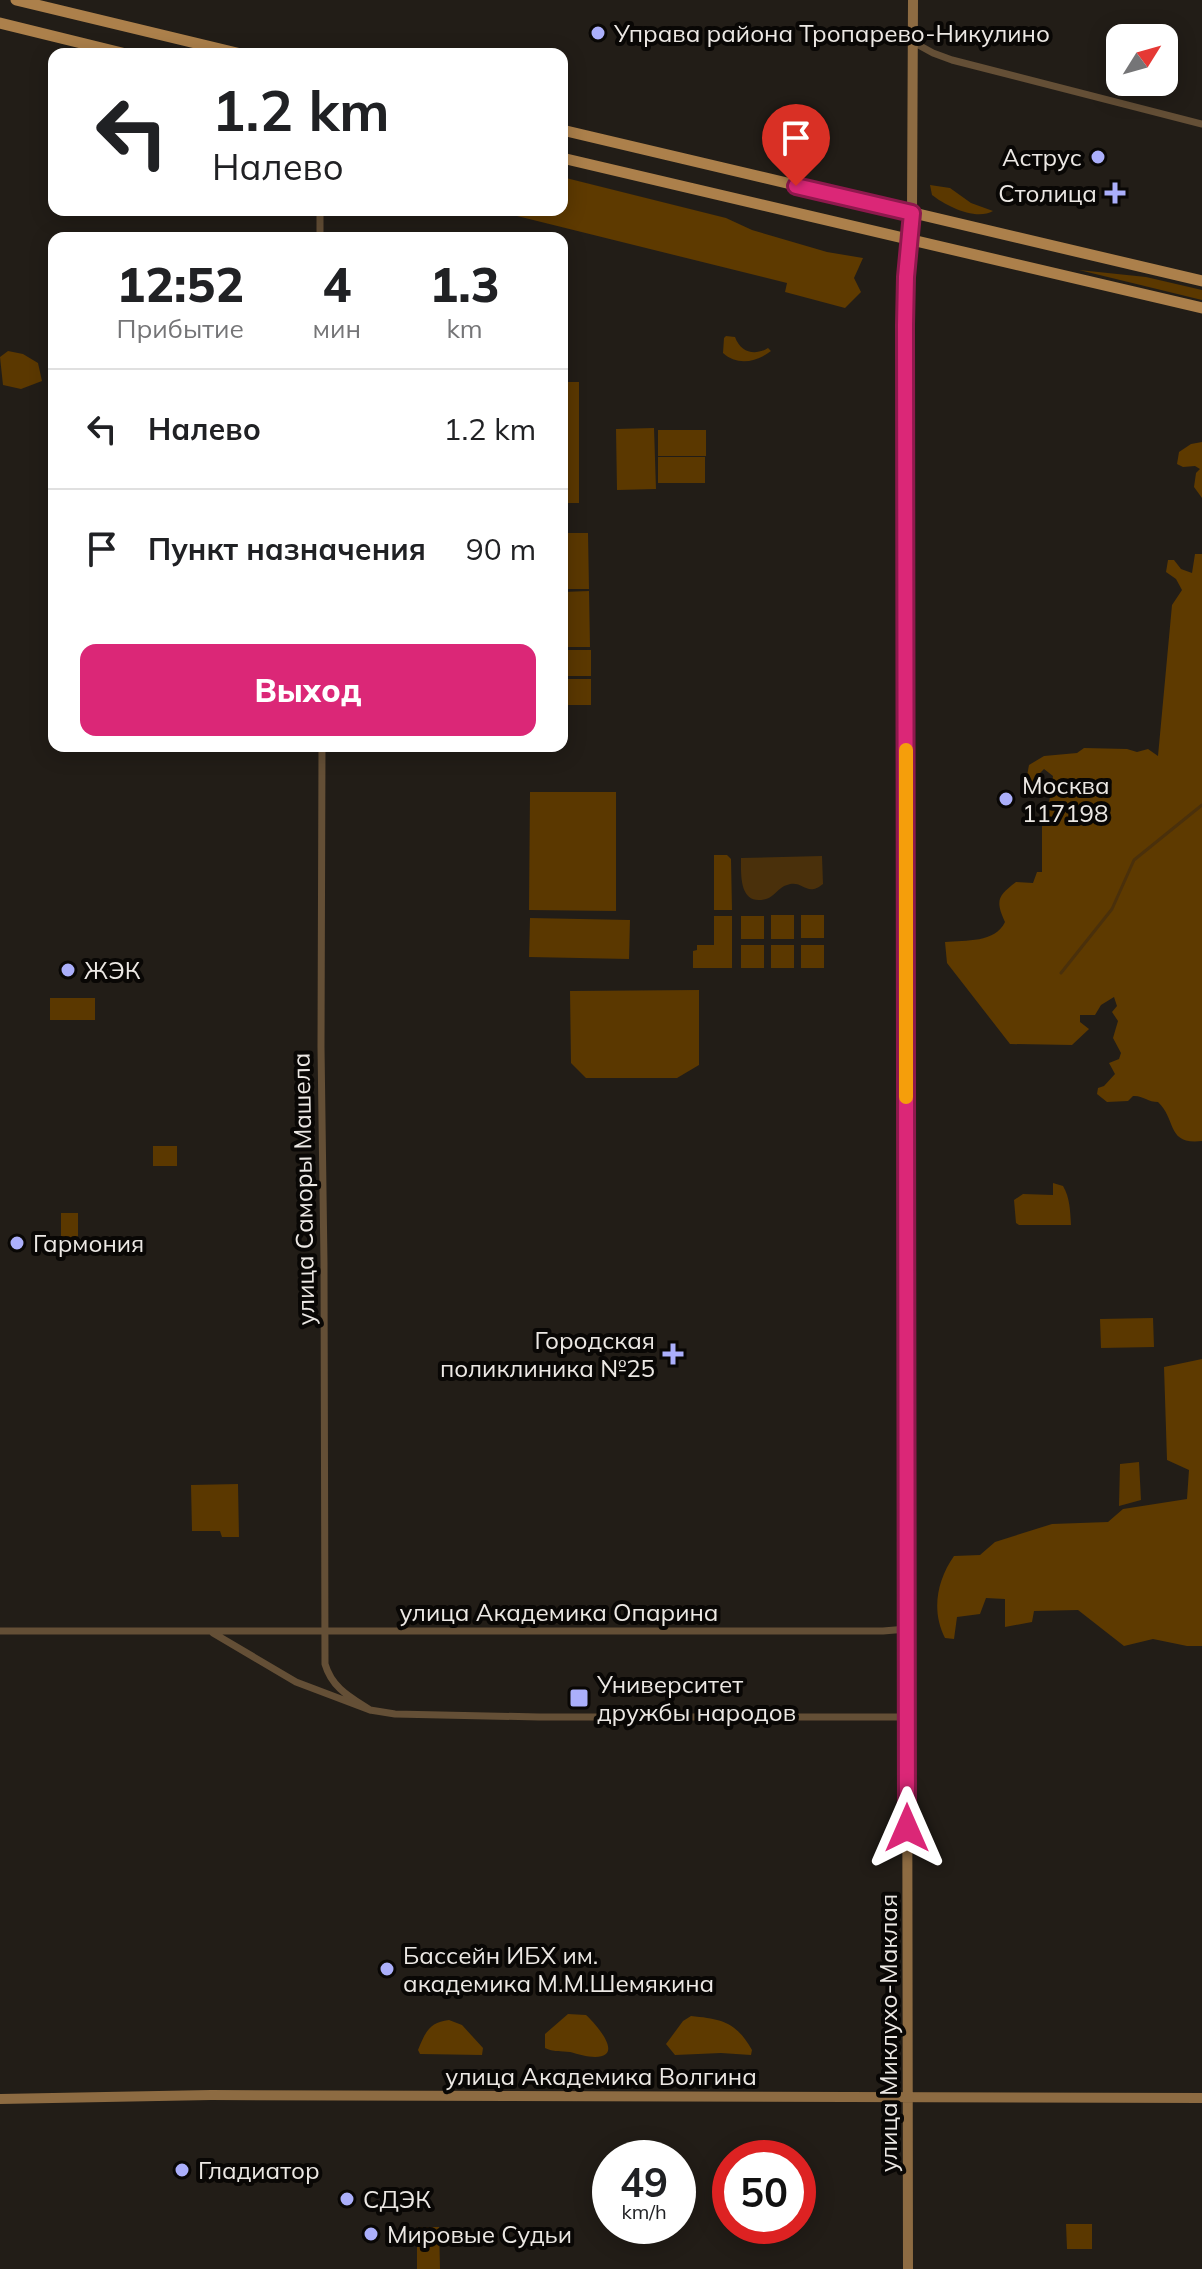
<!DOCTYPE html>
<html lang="ru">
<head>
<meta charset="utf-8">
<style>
	:root { --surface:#fff; --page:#f2f2f2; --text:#202124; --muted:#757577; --line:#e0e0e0; --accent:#db2777 }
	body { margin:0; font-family:Mulish,sans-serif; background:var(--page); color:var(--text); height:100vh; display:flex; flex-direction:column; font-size:30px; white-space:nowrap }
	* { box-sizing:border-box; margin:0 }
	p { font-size:26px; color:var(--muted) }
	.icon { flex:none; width:44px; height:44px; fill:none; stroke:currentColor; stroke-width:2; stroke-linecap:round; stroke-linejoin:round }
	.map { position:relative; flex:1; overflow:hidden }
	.side { position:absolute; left:48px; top:232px; width:520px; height:520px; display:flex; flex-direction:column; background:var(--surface); border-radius:16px; box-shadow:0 4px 20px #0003 }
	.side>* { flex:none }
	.guide { position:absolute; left:48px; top:48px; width:520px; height:168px; border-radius:16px; box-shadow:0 4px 20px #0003; background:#fff; color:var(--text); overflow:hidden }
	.needle { width:52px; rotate:53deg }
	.buttons { position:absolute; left:1106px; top:24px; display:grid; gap:16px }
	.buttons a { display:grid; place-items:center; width:72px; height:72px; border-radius:16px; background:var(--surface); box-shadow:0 4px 20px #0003; font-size:40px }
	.speed { position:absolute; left:592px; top:2140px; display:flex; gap:16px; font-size:40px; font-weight:700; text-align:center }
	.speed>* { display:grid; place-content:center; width:104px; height:104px; border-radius:50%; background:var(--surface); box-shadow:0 4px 20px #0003; line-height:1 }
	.speed small { font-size:20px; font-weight:400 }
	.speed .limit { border:12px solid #d22; background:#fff; color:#111 }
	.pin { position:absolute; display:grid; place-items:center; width:68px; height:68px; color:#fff; margin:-82px -34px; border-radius:50% 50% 50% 0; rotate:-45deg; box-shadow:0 0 8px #0007 }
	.pin .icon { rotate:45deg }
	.me { position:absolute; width:88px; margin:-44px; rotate:0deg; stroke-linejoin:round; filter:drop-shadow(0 0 6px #0008) }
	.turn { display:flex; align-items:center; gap:28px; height:168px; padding:0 32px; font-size:36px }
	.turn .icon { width:104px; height:104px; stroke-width:2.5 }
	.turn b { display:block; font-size:56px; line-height:68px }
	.eta { display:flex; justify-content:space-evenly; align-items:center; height:136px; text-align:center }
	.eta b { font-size:48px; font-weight:800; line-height:56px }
	.primary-button { display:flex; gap:16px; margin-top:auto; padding:16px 32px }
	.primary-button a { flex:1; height:92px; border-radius:16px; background:var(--accent); color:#fff; font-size:32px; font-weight:800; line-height:92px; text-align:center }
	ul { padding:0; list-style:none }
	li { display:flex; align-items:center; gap:24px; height:120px; padding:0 32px; border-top:2px solid var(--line) }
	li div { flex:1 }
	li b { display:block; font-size:30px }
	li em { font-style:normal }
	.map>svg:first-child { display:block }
	.green { fill:#5b3800 }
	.forest { fill:#5e3a00 }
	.water { fill:#4a300b }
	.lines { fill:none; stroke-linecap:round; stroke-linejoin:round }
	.stream { stroke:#4a300b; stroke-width:3 }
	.street { stroke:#644f36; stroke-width:7 }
	.secondary { stroke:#8d6b42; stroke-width:10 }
	.primary { stroke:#ac804b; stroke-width:11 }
	.route-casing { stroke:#8e194d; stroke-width:20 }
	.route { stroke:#db2777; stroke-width:14 }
	.slow { stroke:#f59e0b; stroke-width:14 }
	.poi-dot { fill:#abaffb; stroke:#090705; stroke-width:3 }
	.labels { text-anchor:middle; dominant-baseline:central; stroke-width:8; stroke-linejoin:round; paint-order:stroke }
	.poi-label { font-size:24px; fill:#ece8e4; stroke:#090705; text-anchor:start }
	.street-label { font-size:24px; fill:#ece8e4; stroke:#090705 }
</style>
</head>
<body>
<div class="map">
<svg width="1202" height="2269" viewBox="0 0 1202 2269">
	<rect width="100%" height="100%" fill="#221d17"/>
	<!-- green -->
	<path class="green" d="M930,185l20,3 21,15 22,8c-17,10 -47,-5 -61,-16z
		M1079,270l67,7 56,13v10z
		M726,336l9,1c6,16 20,19 33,11l3,3c-14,11 -34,15 -48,2l1,-15z
		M8,351l15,3 15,9 4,18 -21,8 -18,-4 -3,-28z
		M562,382h17v121h-17z
		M654,428l2,61 -39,1 -1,-61z
		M658,430h48v26h-48z
		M658,457h47v26h-47z
		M562,533h26l1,56h-27z
		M589,591l1,56h-27l-1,-55z
		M562,650h29v26h-29z
		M562,679h29v26h-29z
		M530,792h86v119l-87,-1z
		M714,855h13l4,4 1,51h-18z
		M771,915h23v24h-23z
		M801,915h23v23h-23z
		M714,916h18v52h-39v-17l4,-1v-5h17z
		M741,916h23v23h-23z
		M530,918l100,2 -1,39 -100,-2z
		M741,945h23v23h-23z
		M771,945h23v23h-23z
		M801,945h23v23h-23z
		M699,990v75l-22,13h-91l-15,-15 -1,-72z
		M50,998h45v22h-45z
		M153,1146h24v20h-24z
		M1053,1183l10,3c7,12 7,24 8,39h-52l-3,-2 -2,-23 9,-6 30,1z
		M61,1213h17v30h-17z
		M1153,1318l1,29 -53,1 -1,-29z
		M1139,1462l2,38 -22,6 1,-42z
		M238,1484l1,53h-17l-2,-6h-28l-1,-46z
		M1066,2224h26v25h-25z
		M417,2227h22l1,42h-23z"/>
	<!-- forest -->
	<path class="forest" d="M562,177l164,41 26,12 75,22 36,6 -9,20 7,14 -16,16 -60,-16 2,-9 -294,-73h69z
		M1202,442v56l-8,-11 2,-14 4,-4 -5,-3 -12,1 -6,-3 2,-12 12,-8z
		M1195,554h7v587c-36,4 -25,-21 -44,-39 -10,0 -16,-7 -25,-6l-5,5 -21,1 -10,-8 1,-6 6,-2 11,-12 -6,-11 10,-4 2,-6 -8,-15 5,-17 -6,-9 5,-6 -3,-9 -13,8 -6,10h-15v7l9,7 -17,16 -62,-1 -63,-81 -2,-21c21,-2 50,1 60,-20 -10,-22 -7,-26 11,-40l17,1 4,-11h5v-60l6,-2 5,-34 -9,-7 -5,5 -3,11 -6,1 -4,-5 3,-16 15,-9 33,-3 7,-5 43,1 10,3 11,-3 10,7 14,-151 10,-15 -6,-11 -10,-7 2,-12h6l7,9 11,4z
		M1202,1359v287h-15l-34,-7 -29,7 -46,-36 -44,1 -2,11 -27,5v-28l-19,-1 -6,16 -23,3 -3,22 -9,-1c-14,-27 -8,-58 9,-82l26,-1 15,-13 57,-18 56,-2 15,-13 64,-10 2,-29 -22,-10 -3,-93z
		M568,2014l18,1c8,7 40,42 9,42 -8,0 -17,-3 -25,-5 -9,-1 -17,0 -25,-4v-14z
		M691,2016c31,3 45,6 61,34l-1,5 -30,-2 -46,2 -9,-11 17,-23z
		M449,2020l13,5 21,23 -1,7 -62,-1 -2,-4c7,-17 11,-28 31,-30z"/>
	<!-- water -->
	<path class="water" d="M822,856l1,28c-17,14 -20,-5 -36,1 -8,2 -13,12 -21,14 -27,7 -25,-24 -25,-41z"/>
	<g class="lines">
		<!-- stream -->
		<path class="stream" d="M1061,973l51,-64 22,-49 68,-55"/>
		<!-- street -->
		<path class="street" d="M913,42l20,11 19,7 250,64
			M320,238v-28
			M322,746l-1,301 3,216 1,401c7,24 25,33 45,46
			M0,1631h883l24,-2
			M213,1633l83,49 74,28 25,4 144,3h369"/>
		<!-- secondary -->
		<path class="secondary" d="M0,2099l211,-4 991,3
			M908,2269l-3,-1944 1,-48 6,-64 1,-213"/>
		<!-- primary -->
		<path class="primary" d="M16,0l225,54
			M0,23l126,31
			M562,130l640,151
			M562,158l640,150"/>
	</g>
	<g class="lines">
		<defs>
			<path id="route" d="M796,186l116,27 -6,64 -1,48 2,1503"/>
		</defs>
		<!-- route casing -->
		<use href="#route" class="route-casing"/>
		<!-- route -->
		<use href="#route" class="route"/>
		<!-- slow -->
		<path class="slow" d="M906,750v347"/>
	</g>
	<!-- markers -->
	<g class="poi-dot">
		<circle cx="598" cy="33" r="8"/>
		<circle cx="1098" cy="157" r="8"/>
		<path d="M1111 181h8v8h8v8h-8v8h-8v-8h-8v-8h8z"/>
		<circle cx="1006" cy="799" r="8"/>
		<circle cx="68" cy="970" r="8"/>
		<circle cx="17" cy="1243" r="8"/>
		<path d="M669 1342h8v8h8v8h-8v8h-8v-8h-8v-8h8z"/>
		<rect x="569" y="1688" width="20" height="20" rx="4"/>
		<circle cx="387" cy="1969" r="8"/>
		<circle cx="182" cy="2170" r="8"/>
		<circle cx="347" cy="2199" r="8"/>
		<circle cx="371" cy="2234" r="8"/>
	</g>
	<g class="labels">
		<!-- poi labels -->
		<g class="poi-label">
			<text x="614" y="33">Управа района Тропарево-Никулино</text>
			<text x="1082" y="157" text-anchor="end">Аструс</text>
			<text x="1097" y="193" text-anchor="end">Столица</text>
			<text x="1022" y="785">Москва<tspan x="1022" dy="28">117198</tspan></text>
			<text x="84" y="970">ЖЭК</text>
			<text x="33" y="1243">Гармония</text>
			<text x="655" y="1340" text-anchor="end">Городская<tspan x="655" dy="28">поликлиника №25</tspan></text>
			<text x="597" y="1684">Университет<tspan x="597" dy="28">дружбы народов</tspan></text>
			<text x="403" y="1955">Бассейн ИБХ им.<tspan x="403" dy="28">академика М.М.Шемякина</tspan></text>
			<text x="198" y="2170">Гладиатор</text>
			<text x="363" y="2199">СДЭК</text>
			<text x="387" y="2234">Мировые Судьи</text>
		</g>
		<!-- street labels -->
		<g class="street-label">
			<text transform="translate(303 1189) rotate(-91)">улица Саморы Машела</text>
			<text x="559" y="1612">улица Академика Опарина</text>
			<text transform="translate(888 2033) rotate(-90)">улица Миклухо-Маклая</text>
			<text x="601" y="2076">улица Академика Волгина</text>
		</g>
	</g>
</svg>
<div class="buttons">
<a><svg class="needle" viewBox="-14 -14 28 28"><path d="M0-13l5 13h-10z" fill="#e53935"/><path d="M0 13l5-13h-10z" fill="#757577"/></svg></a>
</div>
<div class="speed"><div>49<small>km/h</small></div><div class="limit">50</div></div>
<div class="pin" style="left:796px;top:186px;background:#d93025"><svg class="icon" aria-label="arrive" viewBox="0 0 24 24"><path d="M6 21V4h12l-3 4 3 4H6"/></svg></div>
<svg class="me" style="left:907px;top:1828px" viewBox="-20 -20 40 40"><path d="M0-17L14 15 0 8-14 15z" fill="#db2777" stroke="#fff" stroke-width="4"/></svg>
<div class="guide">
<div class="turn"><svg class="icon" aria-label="left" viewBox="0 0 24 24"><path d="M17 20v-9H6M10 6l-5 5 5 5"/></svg><div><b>1.2 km</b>Налево</div></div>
</div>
<section class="side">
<div class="eta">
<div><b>12:52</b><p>Прибытие</p></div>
<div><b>4</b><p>мин</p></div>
<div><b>1.3</b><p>km</p></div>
</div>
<ul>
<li><svg class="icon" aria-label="left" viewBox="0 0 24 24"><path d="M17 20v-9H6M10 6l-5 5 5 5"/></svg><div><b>Налево</b></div><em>1.2 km</em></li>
<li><svg class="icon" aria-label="arrive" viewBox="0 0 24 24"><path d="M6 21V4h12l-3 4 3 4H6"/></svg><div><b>Пункт назначения</b></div><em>90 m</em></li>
</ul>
<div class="primary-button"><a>Выход</a></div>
</section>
</div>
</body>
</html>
